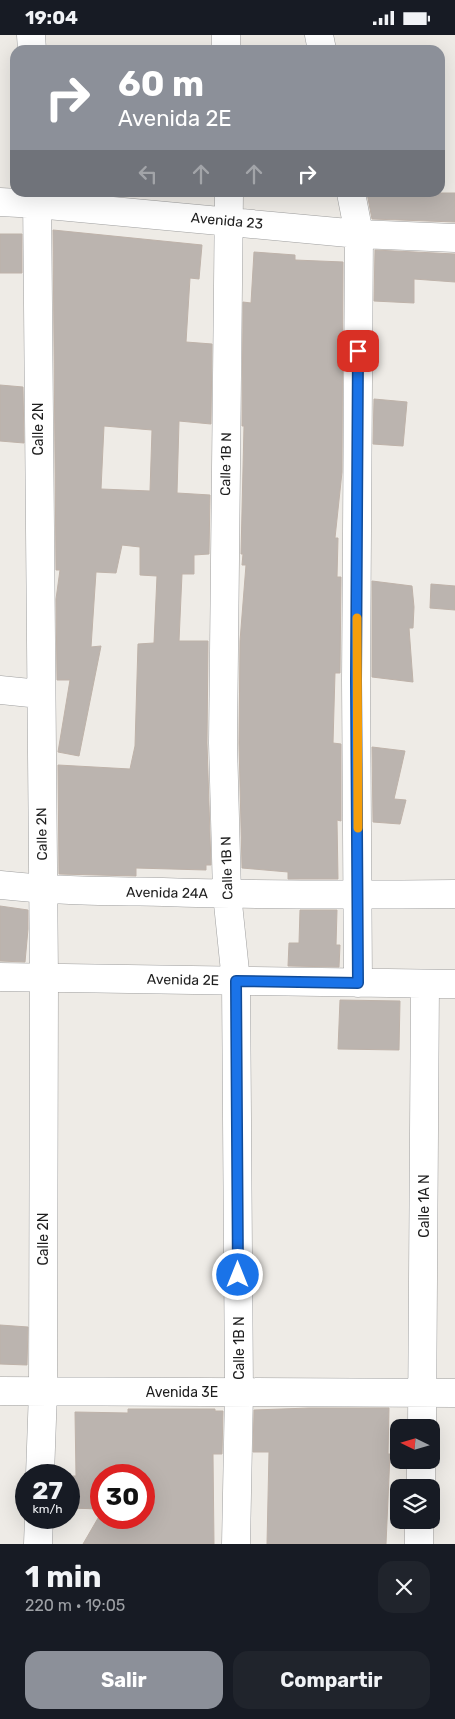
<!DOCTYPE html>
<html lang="es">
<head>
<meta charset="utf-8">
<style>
	:root { --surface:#171b24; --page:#20242c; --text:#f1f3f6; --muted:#9ea1a6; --accent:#8c9099 }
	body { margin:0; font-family:Rubik,sans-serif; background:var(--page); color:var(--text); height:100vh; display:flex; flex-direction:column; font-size:19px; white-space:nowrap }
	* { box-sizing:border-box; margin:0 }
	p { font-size:16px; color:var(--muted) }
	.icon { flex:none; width:28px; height:28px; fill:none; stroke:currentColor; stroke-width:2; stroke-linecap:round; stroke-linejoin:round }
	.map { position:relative; height:1509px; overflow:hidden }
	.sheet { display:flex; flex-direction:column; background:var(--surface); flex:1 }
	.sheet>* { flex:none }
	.banner { position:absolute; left:10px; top:10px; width:435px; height:152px; border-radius:15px; box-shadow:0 5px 20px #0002; background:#8c9099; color:#fff; overflow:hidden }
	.needle { width:32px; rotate:275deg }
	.tools { position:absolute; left:390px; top:1384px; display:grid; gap:10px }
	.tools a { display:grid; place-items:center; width:50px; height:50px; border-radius:10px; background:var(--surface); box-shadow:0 5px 20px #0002; font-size:25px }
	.speed { position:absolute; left:15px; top:1429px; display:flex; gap:10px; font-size:25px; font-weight:700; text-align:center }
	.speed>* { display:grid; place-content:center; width:65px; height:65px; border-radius:50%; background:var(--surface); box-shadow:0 5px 20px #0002; line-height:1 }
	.speed small { font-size:12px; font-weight:400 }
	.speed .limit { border:8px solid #d22; background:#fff; color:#111 }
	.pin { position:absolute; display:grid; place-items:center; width:42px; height:42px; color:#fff; margin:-21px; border-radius:10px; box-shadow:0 2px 8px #0006 }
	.me { position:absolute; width:55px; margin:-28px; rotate:0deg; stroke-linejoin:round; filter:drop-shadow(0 0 4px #0008) }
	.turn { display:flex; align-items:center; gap:18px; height:105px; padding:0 25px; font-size:22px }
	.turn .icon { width:65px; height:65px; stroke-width:2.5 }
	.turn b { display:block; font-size:35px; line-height:42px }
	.lanes { display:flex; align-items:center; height:48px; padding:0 25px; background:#0003; justify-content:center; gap:25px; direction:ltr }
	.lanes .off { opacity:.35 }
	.round { display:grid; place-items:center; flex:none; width:52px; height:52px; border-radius:15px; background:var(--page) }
	.head { display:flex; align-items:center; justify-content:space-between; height:85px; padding:0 25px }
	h1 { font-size:30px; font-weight:700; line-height:38px }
	.button { display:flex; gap:10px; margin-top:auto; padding:10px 25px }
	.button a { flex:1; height:58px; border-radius:15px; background:var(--accent); color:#fff; font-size:20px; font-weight:700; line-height:58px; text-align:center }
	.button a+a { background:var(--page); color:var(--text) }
	.status { display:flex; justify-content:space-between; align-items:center; height:35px; padding:0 25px; background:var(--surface); direction:ltr }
	.status svg { height:14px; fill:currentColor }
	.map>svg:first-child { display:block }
	.building { fill:#bbb4af; stroke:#beb2a9; fill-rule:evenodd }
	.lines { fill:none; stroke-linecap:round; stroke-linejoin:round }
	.minor-casing { stroke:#9f9f9f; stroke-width:29 }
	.minor { stroke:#fff; stroke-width:28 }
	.route-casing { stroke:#114b97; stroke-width:12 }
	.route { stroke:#1a73e8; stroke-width:9 }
	.slow { stroke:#f59e0b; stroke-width:9 }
	.labels { text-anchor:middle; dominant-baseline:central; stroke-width:4.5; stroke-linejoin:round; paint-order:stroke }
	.street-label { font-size:14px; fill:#1e1e1e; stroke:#fff }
</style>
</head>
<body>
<div class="status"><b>19:04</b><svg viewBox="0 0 49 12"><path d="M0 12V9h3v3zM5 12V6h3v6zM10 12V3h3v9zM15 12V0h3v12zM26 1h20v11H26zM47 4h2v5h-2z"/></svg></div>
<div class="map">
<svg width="455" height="1509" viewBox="0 0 455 1509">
	<rect width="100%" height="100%" fill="#eeebe6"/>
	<!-- building -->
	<path class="building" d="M367,158h88v29l-83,-3z
		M53,195l149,15 -3,34 -9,-1 -4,64 26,2 -1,80 -32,-3 -2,72 33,2 -1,59 -15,1v19h-12l-3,67h29l-1,102 4,122h-5v5l-70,-2v8l-77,-2 -1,-109 72,4 5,-23 3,-102 16,-1 3,-67 -17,-1v-28l-18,-2 -6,28 -20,-1 -5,75 10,-1 -22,110 -21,-4 12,-72h-13l-1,-81 4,-29h-4zM104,391l48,4 -2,61 -49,-2z
		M0,199h22v39h-22z
		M375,215l80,4v28l-41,-3v24l-40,-2z
		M254,217l41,3v5l48,2 -1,210 -7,66h3l-1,39h4l-1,96h-5l-2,70 8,1v77l-4,-1 1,59h-50v-7l-46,-4 -3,-125 1,-102 6,-76h-4l1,-11h-2l3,-128h-2l1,-124 8,1z
		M0,350l23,2 1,56 -24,-2z
		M374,364l33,3 -4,44 -30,-2z
		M372,546l40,5 2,21 -1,21h-4l4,54 -41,-5z
		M431,549l24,2v24l-25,-2z
		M372,712l33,4 -11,48 12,1 -6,24 -27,-2z
		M0,871l28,4v19l-3,33 -25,-1z
		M300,875h37l-1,35h4l-1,22 -51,-1 1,-23h10z
		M340,965l60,1 -1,49 -61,-1z
		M0,1290l28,2 -1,38 -27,-1z
		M309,1373h80l-1,46h2l-4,90h-119l2,-92h-16l1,-42z
		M128,1374h87v2h8l-1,43h-9l1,90h-131l18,-31v4h43v-42h-43v34l-32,-1v-32h7l-1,-64 53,1z"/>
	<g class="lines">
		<defs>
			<path id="minor" d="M31,0l1,15
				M226,0v15
				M319,0l3,15
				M37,158l7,785 -1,413 -3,84
				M229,158l-6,550 4,151 9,87 3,411 -3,152
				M351,158l8,41 -3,446 2,303
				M0,167l37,2 322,30 96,4
				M0,655l40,4
				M0,850c54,6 108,6 163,7 97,3 195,3 292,2
				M0,942l455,7
				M0,1356l455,2
				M422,1392l3,-443
				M421,1452v-27
				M38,1509l1,-27
				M419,1509v-24"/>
		</defs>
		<!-- minor casing -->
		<use href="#minor" class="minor-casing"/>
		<!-- minor -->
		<use href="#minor" class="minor"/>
	</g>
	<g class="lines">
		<defs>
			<path id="route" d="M238,1240l-2,-294 122,2 -2,-303 2,-329"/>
		</defs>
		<!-- route casing -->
		<use href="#route" class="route-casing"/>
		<!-- route -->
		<use href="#route" class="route"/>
		<!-- slow -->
		<path class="slow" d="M357,583l1,210"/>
	</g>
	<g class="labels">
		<!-- street labels -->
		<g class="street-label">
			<text transform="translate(227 186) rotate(5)">Avenida 23</text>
			<text transform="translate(38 394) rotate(-90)">Calle 2N</text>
			<text transform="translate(226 429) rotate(-89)">Calle 1B N</text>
			<text transform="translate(42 799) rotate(-91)">Calle 2N</text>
			<text transform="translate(227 833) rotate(-92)">Calle 1B N</text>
			<text transform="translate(167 858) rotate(1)">Avenida 24A</text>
			<text transform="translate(183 945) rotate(1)">Avenida 2E</text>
			<text transform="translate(424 1171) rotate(-90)">Calle 1A N</text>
			<text transform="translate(43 1204) rotate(-90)">Calle 2N</text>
			<text transform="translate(239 1313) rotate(-90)">Calle 1B N</text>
			<text x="182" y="1357">Avenida 3E</text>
		</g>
	</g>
</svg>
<div class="tools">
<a><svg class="needle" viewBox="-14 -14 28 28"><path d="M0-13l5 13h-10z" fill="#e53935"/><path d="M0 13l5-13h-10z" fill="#9ea1a6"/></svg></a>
<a><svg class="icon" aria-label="layers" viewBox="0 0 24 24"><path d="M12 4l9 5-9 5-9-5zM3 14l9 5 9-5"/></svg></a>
</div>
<div class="speed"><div>27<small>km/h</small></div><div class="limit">30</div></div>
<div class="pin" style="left:358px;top:316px;background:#d93025"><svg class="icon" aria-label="arrive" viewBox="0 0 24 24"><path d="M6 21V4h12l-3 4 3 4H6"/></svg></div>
<svg class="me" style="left:238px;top:1240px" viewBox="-20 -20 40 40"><circle r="17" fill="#1a73e8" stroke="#fff" stroke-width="3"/><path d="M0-11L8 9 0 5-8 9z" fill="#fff"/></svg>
<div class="banner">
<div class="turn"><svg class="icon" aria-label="right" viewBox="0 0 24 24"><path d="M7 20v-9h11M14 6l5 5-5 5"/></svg><div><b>60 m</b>Avenida 2E</div></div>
<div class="lanes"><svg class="icon off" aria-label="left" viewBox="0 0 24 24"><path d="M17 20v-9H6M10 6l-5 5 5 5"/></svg><svg class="icon off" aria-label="ahead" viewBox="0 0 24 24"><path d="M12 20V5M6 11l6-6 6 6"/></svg><svg class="icon off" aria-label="ahead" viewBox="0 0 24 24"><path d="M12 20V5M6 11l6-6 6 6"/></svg><svg class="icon" aria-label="right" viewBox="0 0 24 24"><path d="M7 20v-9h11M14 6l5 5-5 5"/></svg></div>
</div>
</div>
<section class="sheet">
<div class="head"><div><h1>1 min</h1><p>220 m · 19:05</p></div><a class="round"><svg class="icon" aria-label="close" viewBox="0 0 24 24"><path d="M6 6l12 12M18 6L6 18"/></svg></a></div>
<div class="button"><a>Salir</a><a>Compartir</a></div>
</section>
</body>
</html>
